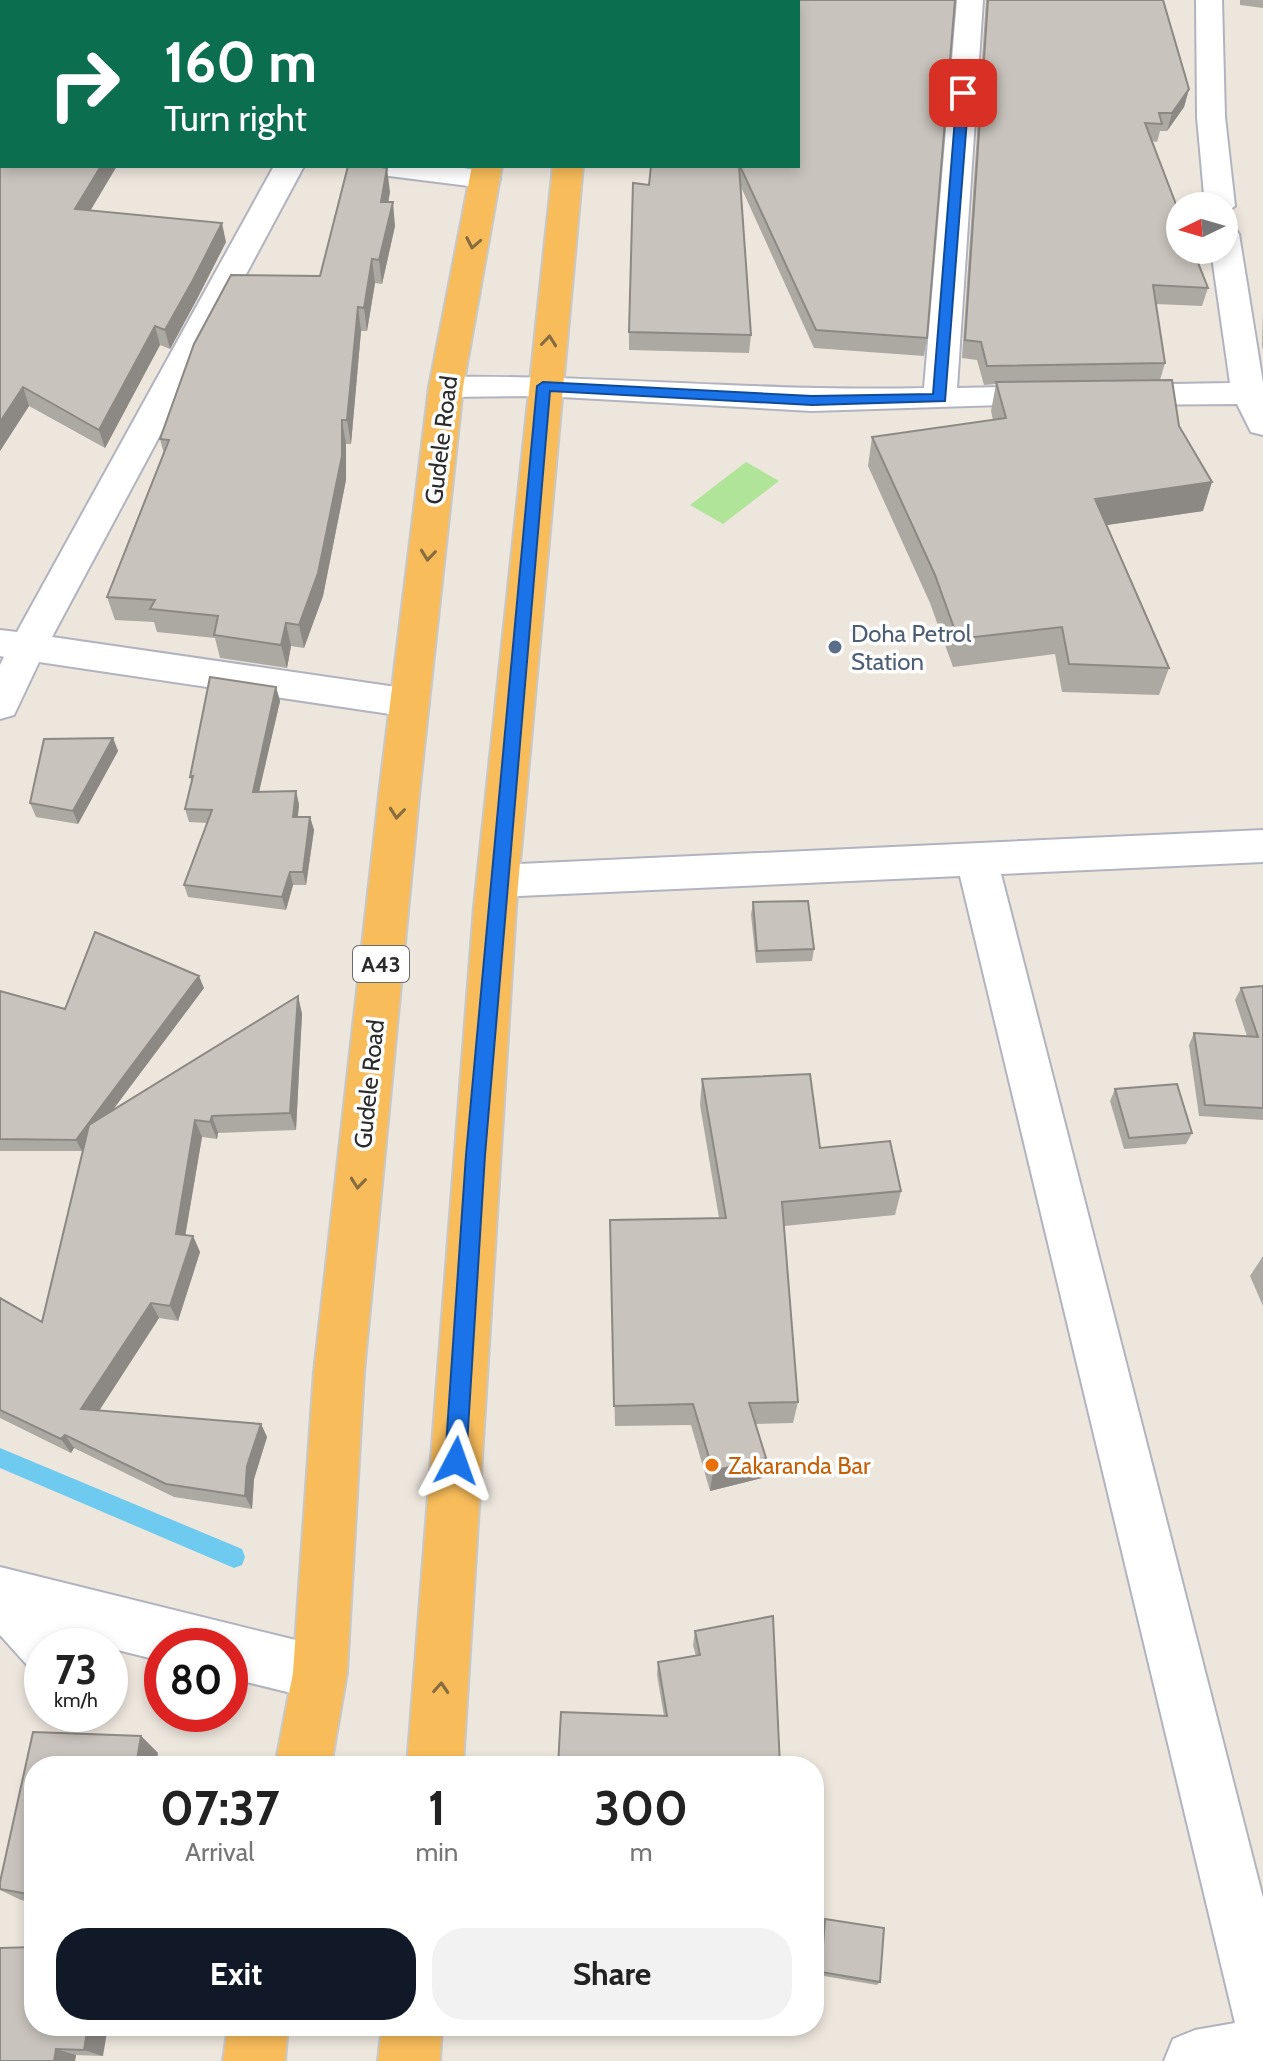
<!DOCTYPE html>
<html lang="en">
<head>
<meta charset="utf-8">
<style>
	:root { --surface:#fff; --page:#f2f2f2; --text:#222; --muted:#767676; --accent:#111827 }
	body { margin:0; font-family:Cabin,sans-serif; background:var(--page); color:var(--text); height:100vh; display:flex; flex-direction:column; font-size:30px; white-space:nowrap }
	* { box-sizing:border-box; margin:0 }
	p { font-size:26px; color:var(--muted) }
	.icon { flex:none; width:44px; height:44px; fill:none; stroke:currentColor; stroke-width:2; stroke-linecap:round; stroke-linejoin:round }
	.map { position:relative; flex:1; overflow:hidden }
	.panel { position:absolute; left:24px; top:1756px; width:800px; height:280px; display:flex; flex-direction:column; background:var(--surface); border-radius:32px; box-shadow:0 4px 12px #0003 }
	.panel>* { flex:none }
	.top-card { position:absolute; left:0px; top:0px; width:800px; height:168px; box-shadow:0 4px 12px #0003; background:#0b6e4f; color:#fff; overflow:hidden }
	.needle { width:52px; rotate:265deg }
	.buttons { position:absolute; left:1166px; top:192px; display:grid; gap:16px }
	.buttons a { display:grid; place-items:center; width:72px; height:72px; border-radius:50%; background:var(--surface); box-shadow:0 4px 12px #0003; font-size:40px }
	.speed { position:absolute; left:24px; top:1628px; display:flex; gap:16px; font-size:40px; font-weight:700; text-align:center }
	.speed>* { display:grid; place-content:center; width:104px; height:104px; border-radius:50%; background:var(--surface); box-shadow:0 4px 12px #0003; line-height:1 }
	.speed small { font-size:20px; font-weight:400 }
	.speed .limit { border:12px solid #d22; background:#fff; color:#111 }
	.pin { position:absolute; display:grid; place-items:center; width:68px; height:68px; color:#fff; margin:-34px; border-radius:16px; box-shadow:0 4px 12px #0006 }
	.me { position:absolute; width:88px; margin:-44px; rotate:4deg; stroke-linejoin:round; filter:drop-shadow(0 0 6px #0008) }
	.turn { display:flex; align-items:center; gap:28px; height:168px; padding:0 32px; font-size:36px }
	.turn .icon { width:104px; height:104px; stroke-width:2.5 }
	.turn b { display:block; font-size:56px; line-height:68px }
	.eta { display:flex; justify-content:space-evenly; align-items:center; height:136px; text-align:center }
	.eta b { font-size:48px; font-weight:700; line-height:56px }
	.cta { display:flex; gap:16px; margin-top:auto; padding:16px 32px }
	.cta a { flex:1; height:92px; border-radius:32px; background:var(--accent); color:#fff; font-size:32px; font-weight:700; line-height:92px; text-align:center }
	.cta a+a { background:var(--page); color:var(--text) }
	.map>svg:first-child { display:block }
	.green { fill:#b0e499 }
	.lines { fill:none; stroke-linecap:round; stroke-linejoin:round }
	.stream { fill:#6fcaf0; fill-rule:evenodd }
	.service-casing { stroke:#b1b3bf; stroke-width:4 }
	.minor-casing { stroke:#b1b3bf; stroke-width:4 }
	.trunk-casing { stroke:#c8c8c8; stroke-width:4 }
	.service { fill:#fff; fill-rule:evenodd }
	.minor { fill:#fff; fill-rule:evenodd }
	.trunk { fill:#f8bc5a; fill-rule:evenodd }
	.wall { fill:#aca8a2 }
	.shaded-wall { fill:#8c8884 }
	.building { fill:#c8c3bc; stroke:#8c8884; stroke-width:2 }
	.oneway { stroke:#876c40 }
	.route { fill:#1a73e8; stroke:#114b97; stroke-width:2 }
	.service-dot { fill:#5c6f8a; stroke:#fff; stroke-width:3 }
	.food-dot { fill:#e8710a; stroke:#fff; stroke-width:3 }
	.labels { text-anchor:middle; dominant-baseline:central; stroke-width:7; stroke-linejoin:round; paint-order:stroke }
	.shield { fill:#fff; stroke:#6b6b6b; stroke-width:2 }
	.shield-label { font-size:22px; font-weight:bold; fill:#2b2b2b }
	.street-label { font-size:24px; fill:#2b2b2b; stroke:#fff }
	.service-label { font-size:24px; fill:#4e5e75; stroke:#fff; text-anchor:start }
	.food-label { font-size:24px; fill:#c56008; stroke:#fff; text-anchor:start }
</style>
</head>
<body>
<div class="map">
<svg width="1263" height="2061" viewBox="0 0 1263 2061">
	<rect width="100%" height="100%" fill="#ede6dd"/>
	<!-- green -->
	<path class="green" d="M746,462l33,19 -56,43 -33,-19z"/>
	<g class="lines">
		<!-- stream -->
		<path class="stream" d="M0,1448l242,101 3,8 -3,8 -8,3 -234,-100z"/>
		<defs>
			<path id="service" d="M0,1583c24,10 52,39 61,63h-19v25l-15,-6 -27,-30z"/>
			<path id="minor" d="M957,0h26l-26,388 94,-2 12,3 5,7 -5,7 -251,8 -269,-15 -97,1 -12,-3 -5,-7 5,-7 12,-3c160,-2 318,15 478,11z
				M1196,0h26l3,117 10,89 -11,8v-8h-19l-8,-89z
				M2,100v20l-2,1v-20z
				M274,166h30l-252,471 358,52 14,4 5,10 -5,10 -14,4 -371,-55 -25,53 -14,4v-54l4,-8 -4,-1v-26l17,2z
				M366,166h86l43,7 5,6 -5,6 -10,3 -104,-13 -10,-3z
				M1224,225l11,3 4,6 24,149v52l-12,-3 -14,-28 -121,1 -12,-3 -5,-7 5,-7 12,-3 114,-2 -19,-133h13z
				M1263,830v32l-262,12 262,1024v163h-99l9,-22 22,-9 40,-7 -275,-1147 -462,21 -15,-5 -6,-11 6,-11 15,-5z
				M0,1567l320,79 19,8 8,19 -8,19 -19,8 -90,-22v-32h-68v15l-162,-40z"/>
			<path id="trunk" d="M497,0h26v2h-26z
				M571,0h26v2h-26z
				M472,166h30l-39,221 -43,399 -56,586 -17,301 -16,93h-56l18,-93 21,-301 66,-586 49,-399z
				M553,166h30l-67,741 -53,859h-56l67,-859z
				M228,2026h60l-3,35h-62z
				M382,2026h60l-2,35h-62z"/>
		</defs>
		<!-- service casing -->
		<use href="#service" class="service-casing"/>
		<!-- minor casing -->
		<use href="#minor" class="minor-casing"/>
		<!-- trunk casing -->
		<use href="#trunk" class="trunk-casing"/>
		<!-- service -->
		<use href="#service" class="service"/>
		<!-- minor -->
		<use href="#minor" class="minor"/>
		<!-- trunk -->
		<use href="#trunk" class="trunk"/>
	</g>
	<!-- wall -->
	<path class="wall" d="M986,0h177l26,89 -5,18 -17,24h-7l-3,11 -5,-1 56,147 -6,18 -46,-2 9,59 -5,17 19,46 24,85 -97,14 63,143 -10,27 -97,-3 -7,-38 -102,13 -23,-64 -62,-137 4,-29 121,-17 -2,-9 5,-27 -12,1 -7,-25 -15,-2z
		M1240,0h23v8l-23,-3z
		M0,145l90,66 136,31 -29,57 -27,50 -10,-4 -55,103 -76,-42 -29,45z
		M651,166h147l129,172 -3,18 -110,-8 -73,-161 10,148 -2,18 -120,-3v-18z
		M390,192l-2,10 7,24 -13,58 -7,-1 -8,48h-6l-10,113h-5v36l-23,116 -19,52 -13,-2 -4,22 -67,-10 -5,-20 -58,-6 -3,-10 -39,-2 -8,-23 57,-143 -4,-15 160,-163z
		M1263,312v38l-1,-5z
		M276,687l4,14 -21,91 37,-1 3,14 -1,12h12l4,13 -8,55h-13l-7,25 -98,-13 -4,-12 23,-62 -18,-1 -4,-13 7,-26 -2,-6z
		M113,738l5,13 -40,73 -42,-7 -6,-14z
		M753,902l61,47 -2,12 -56,2 -5,-48z
		M1263,986v134l-64,-4 -10,-71 5,-12 53,3 -12,-36 6,-12z
		M204,988l-92,123 186,-115 4,18 -6,116 -78,3 -1,6 -15,-2 -17,98 8,1 7,16 -22,69 -19,-3 -60,93 162,13 6,13 -13,42 -2,30 -78,-12 -100,-49 -3,5 -71,-35v-120l42,24 41,-172 -1,1h-82v-160l65,18z
		M702,1079l118,69 81,43 -6,24 -111,11 14,176 -5,21 -38,1 7,54 -52,13 -19,-66 -76,1 -5,-206 109,-2 -19,-113z
		M1115,1089l77,44 -6,11 -62,5 -14,-48z
		M1263,1256v50l-13,-30z
		M695,1631l85,135 -116,-50 -7,-41 1,-13 38,-6 -3,-11z
		M33,1732l108,4 17,17 -3,13h-121v137l-13,-3 -21,-10v-8z
		M825,1919l55,63 -3,3 -59,-10 5,-52z
		M0,1948l103,108 -27,-1 -1,6h-75z"/>
	<!-- shaded-wall -->
	<path class="shaded-wall" d="M338,0h12l-1,2h-12z
		M1189,89l-5,18 -17,24 5,-18z
		M101,166h16l-37,62 -5,-19z
		M387,168l3,24 -6,34 -3,-24z
		M393,202l2,24 -13,58 -3,-24z
		M222,223l4,19 -29,57 -27,50 -5,-19z
		M372,259l3,24 -8,48 -3,-23z
		M358,307l3,24 -10,113 -4,-24z
		M155,326l5,19 -55,103 -6,-18z
		M23,387l6,19 -29,45v-29z
		M342,420l4,24v36l-23,116 -19,52 -5,-23z
		M1212,482l-9,29 -116,17 8,-29z
		M286,623l5,23 -4,22 -6,-23z
		M276,687l4,14 -24,104 -3,-13z
		M113,738l5,13 -40,73 -5,-13z
		M296,791l3,14 -3,25 -3,-13z
		M310,817l4,13 -8,55 -3,-13z
		M290,872l3,13 -7,25 -4,-13z
		M199,976l5,12 -122,163 -6,-11z
		M298,996l4,18 -6,116 -6,-17z
		M212,1116l6,17 -1,6 -7,-17z
		M195,1120l7,17 -19,112 -7,-15z
		M193,1236l7,16 -22,69 -8,-15z
		M151,1303l8,15 -68,105 -10,-14z
		M261,1424l6,13 -13,42 -2,30 -7,-13 2,-30z
		M65,1435l9,13 -3,5 -10,-14z
		M766,1458l-4,20 -52,13 3,-20z
		M141,1736l17,17 -3,13h-19z
		M88,2026h20l-5,30 -19,-6z
		M56,2049l20,6 -1,6h-21z"/>
	<!-- building -->
	<path class="building" d="M57,0h281l-1,2h-280z
		M390,0h59v2h-60z
		M654,0h301l-28,338 -111,-8 -76,-164h58v-164h-144z
		M988,0h175l26,89 -17,24h-13l3,11 -17,-1 35,92v35h13l15,38 -55,-3 12,78 -178,3 -6,-24 -16,-2z
		M2,140v26h99l-26,43 147,14 -29,57 -28,50 -10,-4 -56,104 -76,-43 -23,35v-277z
		M348,166h27l12,2 -6,34h12l-14,58 -7,-1 -8,49 -6,-1 -11,113h-5v36l-24,117 -19,52 -13,-2 -5,22 -67,-10 4,-19 -68,-7 5,-9 -48,-3 62,-157 -9,-1 34,-95 37,-69 89,1z
		M651,166h88l12,169 -122,-3 4,-149 16,2z
		M1172,380l7,46 33,56 -117,17 74,169 -100,-4 -7,-37 -104,12 -23,-64 -63,-138 134,-19 -10,-36z
		M210,677l66,10 -23,105 43,-1 -3,26h17l-7,55h-13l-8,25 -98,-12 28,-75 -27,-1 8,-33 -3,1z
		M113,738l-40,73 -43,-8 14,-64z
		M808,901l6,48 -57,2 -4,-49z
		M95,932l104,44 -123,164 -76,-1v-148l65,18z
		M1263,986v122l-58,-3 -11,-72 64,4 -17,-49z
		M298,996l-8,117 -78,3 -2,6 -15,-2 -19,114 17,2 -23,70 -19,-3 -70,106 180,15 -14,42 -2,30 -79,-12 -101,-49 -4,4 -61,-29v-112l42,24 47,-197z
		M810,1074l10,74 70,-7 11,50 -119,11 16,200 -49,1 17,55 -53,13 -20,-67 -79,2 -4,-186 116,-2 -24,-139z
		M1177,1084l15,49 -63,5 -14,-49z
		M773,1616l7,150h-222l3,-54 106,4 -9,-54 42,-7 -5,-24z
		M33,1732l108,4 -5,30h-102v129l-34,-6v-7z
		M825,1919l59,9 -4,54 -59,-10z
		M34,1947v79h54l-4,24 -28,-1 -2,12h-54v-113z"/>
	<!-- one-way arrows -->
	<defs><path id="oneway-chevron" d="M-2-3.5L2.5 0L-2 3.5" fill="none" stroke-width="1.6" stroke-linecap="round" stroke-linejoin="round" transform="scale(2)"/></defs>
	<g class="oneway">
		<use href="#oneway-chevron" transform="translate(473 243) rotate(101)"/>
		<use href="#oneway-chevron" transform="translate(549 341) rotate(-84)"/>
		<use href="#oneway-chevron" transform="translate(428 555) rotate(96)"/>
		<use href="#oneway-chevron" transform="translate(397 813) rotate(96)"/>
		<use href="#oneway-chevron" transform="translate(358 1183) rotate(96)"/>
		<use href="#oneway-chevron" transform="translate(441 1688) rotate(-86)"/>
	</g>
	<!-- route -->
	<path class="route" d="M963,89l6,4 -24,308 -133,4 -262,-14 -65,764 -19,306 -3,7 -7,3 -8,-3 -3,-7 21,-306 71,-769 6,-4 269,14 121,-2 24,-301z"/>
	<!-- markers -->
	<circle class="service-dot" cx="835" cy="647" r="8"/>
	<circle class="food-dot" cx="712" cy="1465" r="8"/>
	<g class="labels">
		<!-- shield labels -->
		<rect class="shield" x="353" y="946" width="56" height="36" rx="6"/>
		<g class="shield-label">
			<text x="381" y="964">A43</text>
		</g>
		<!-- street labels -->
		<g class="street-label">
			<text transform="translate(441 440) rotate(-83)">Gudele Road</text>
			<text transform="translate(369 1084) rotate(-84)">Gudele Road</text>
		</g>
		<!-- service labels -->
		<g class="service-label">
			<text x="851" y="633">Doha Petrol<tspan x="851" dy="28">Station</tspan></text>
		</g>
		<!-- food labels -->
		<g class="food-label">
			<text x="728" y="1465">Zakaranda Bar</text>
		</g>
	</g>
</svg>
<div class="buttons">
<a><svg class="needle" viewBox="-14 -14 28 28"><path d="M0-13l5 13h-10z" fill="#e53935"/><path d="M0 13l5-13h-10z" fill="#767676"/></svg></a>
</div>
<div class="speed"><div>73<small>km/h</small></div><div class="limit">80</div></div>
<div class="pin" style="left:963px;top:93px;background:#d93025"><svg class="icon" aria-label="arrive" viewBox="0 0 24 24"><path d="M6 21V4h12l-3 4 3 4H6"/></svg></div>
<svg class="me" style="left:456px;top:1461px" viewBox="-20 -20 40 40"><path d="M0-17L14 15 0 8-14 15z" fill="#1a73e8" stroke="#fff" stroke-width="4"/></svg>
<div class="top-card">
<div class="turn"><svg class="icon" aria-label="right" viewBox="0 0 24 24"><path d="M7 20v-9h11M14 6l5 5-5 5"/></svg><div><b>160 m</b>Turn right</div></div>
</div>
<section class="panel">
<div class="eta">
<div><b>07:37</b><p>Arrival</p></div>
<div><b>1</b><p>min</p></div>
<div><b>300</b><p>m</p></div>
</div>
<div class="cta"><a>Exit</a><a>Share</a></div>
</section>
</div>
</body>
</html>
